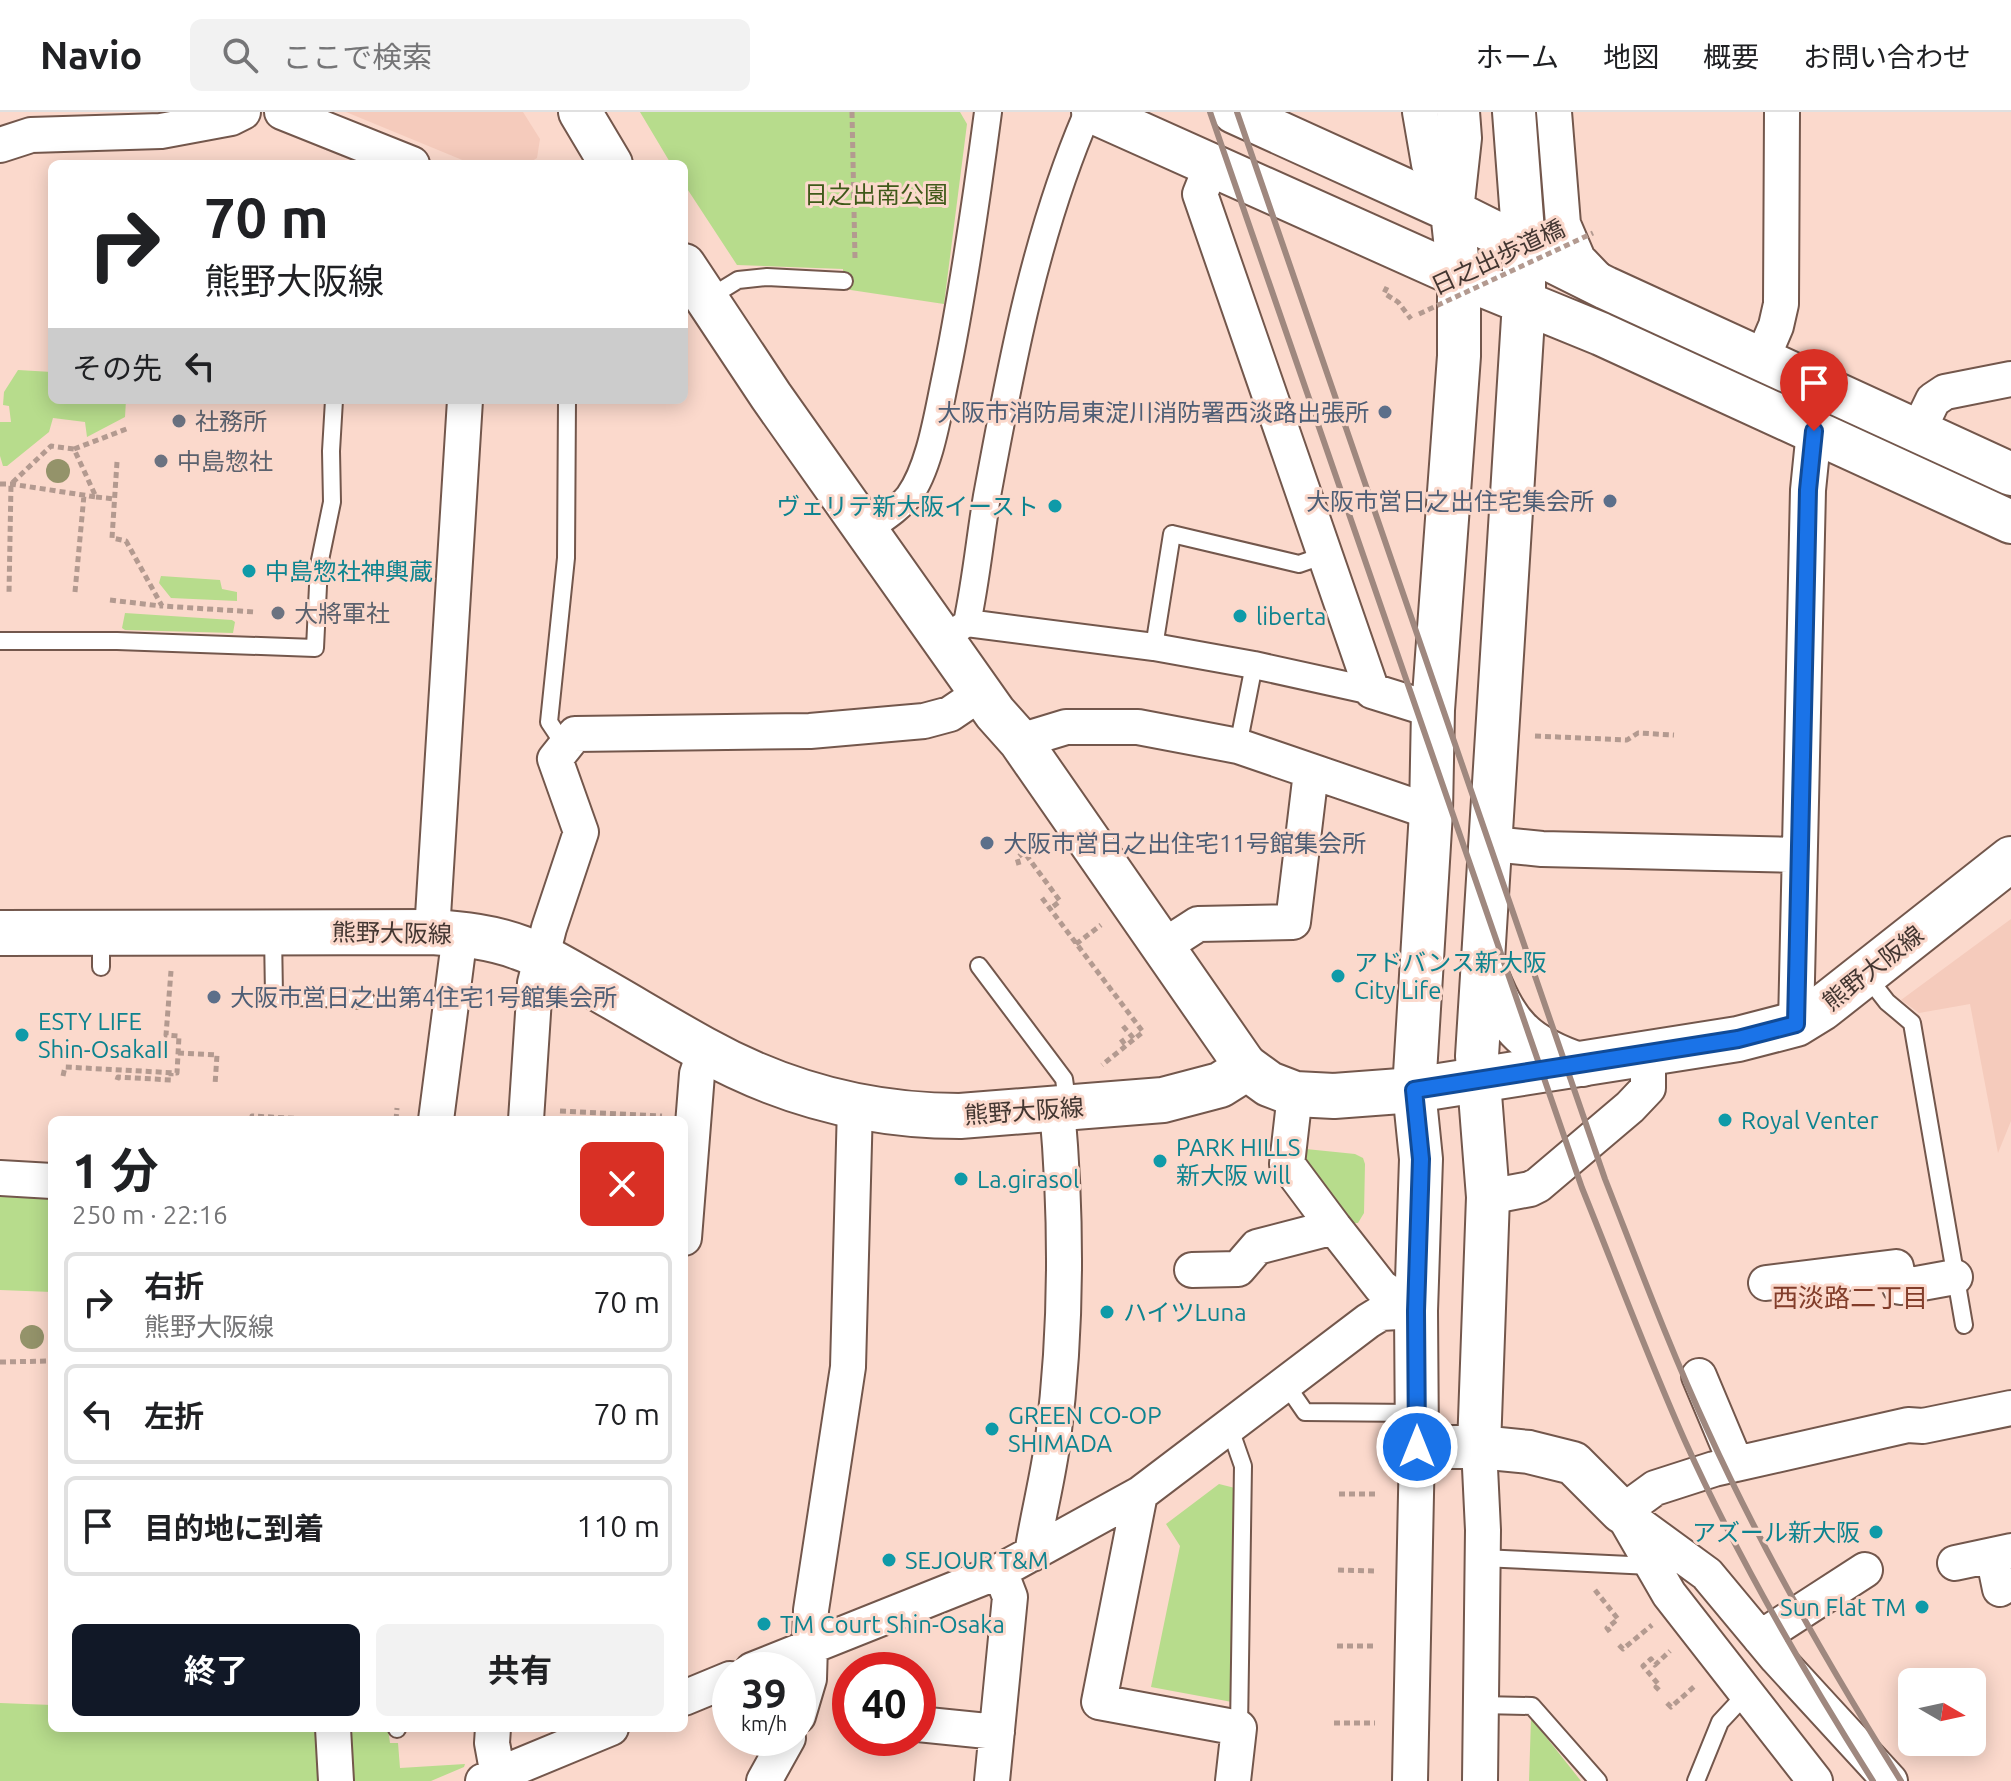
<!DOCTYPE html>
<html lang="ja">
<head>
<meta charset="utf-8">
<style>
	:root { --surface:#fff; --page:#f2f2f2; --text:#202124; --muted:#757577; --line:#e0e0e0; --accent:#111827 }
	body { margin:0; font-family:Ubuntu,"Noto Sans JP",sans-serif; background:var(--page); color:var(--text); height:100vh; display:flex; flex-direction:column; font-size:30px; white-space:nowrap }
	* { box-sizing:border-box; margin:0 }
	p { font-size:26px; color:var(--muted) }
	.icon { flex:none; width:44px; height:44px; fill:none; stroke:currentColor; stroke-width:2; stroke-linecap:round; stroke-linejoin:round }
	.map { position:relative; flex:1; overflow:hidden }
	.panel { position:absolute; left:48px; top:1004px; width:640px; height:616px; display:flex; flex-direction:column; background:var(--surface); border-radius:12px; box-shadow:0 4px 20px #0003 }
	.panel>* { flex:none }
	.top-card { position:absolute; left:48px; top:48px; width:640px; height:244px; border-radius:12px; box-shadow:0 4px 20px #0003; background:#fff; color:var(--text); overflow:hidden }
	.needle { width:52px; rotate:99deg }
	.buttons { position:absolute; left:1898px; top:1556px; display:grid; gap:16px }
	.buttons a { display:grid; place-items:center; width:88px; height:88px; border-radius:12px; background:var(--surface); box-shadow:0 4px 20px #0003; font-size:40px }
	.speed { position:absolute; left:712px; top:1540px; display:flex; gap:16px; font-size:40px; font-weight:700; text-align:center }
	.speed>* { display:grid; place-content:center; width:104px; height:104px; border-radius:50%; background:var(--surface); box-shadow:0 4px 20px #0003; line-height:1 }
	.speed small { font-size:20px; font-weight:400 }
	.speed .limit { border:12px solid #d22; background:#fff; color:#111 }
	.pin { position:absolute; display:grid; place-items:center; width:68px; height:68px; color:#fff; margin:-82px -34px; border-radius:50% 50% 50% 0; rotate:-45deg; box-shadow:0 0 8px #0007 }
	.pin .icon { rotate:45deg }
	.me { position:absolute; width:88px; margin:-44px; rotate:0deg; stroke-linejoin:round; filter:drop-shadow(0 0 6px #0008) }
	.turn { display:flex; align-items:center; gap:28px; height:168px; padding:0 24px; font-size:36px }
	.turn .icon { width:104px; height:104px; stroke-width:2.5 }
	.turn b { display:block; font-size:56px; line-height:68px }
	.then { display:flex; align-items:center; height:76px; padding:0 24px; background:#0003; gap:16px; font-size:30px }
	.round { display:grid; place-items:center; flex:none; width:84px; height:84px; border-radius:12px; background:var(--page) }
	.overview { display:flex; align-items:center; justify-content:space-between; height:136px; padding:0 24px }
	h1 { font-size:48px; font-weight:700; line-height:60px }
	.cta { display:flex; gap:16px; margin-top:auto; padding:16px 24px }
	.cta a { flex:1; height:92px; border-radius:12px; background:var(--accent); color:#fff; font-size:32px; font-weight:700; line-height:92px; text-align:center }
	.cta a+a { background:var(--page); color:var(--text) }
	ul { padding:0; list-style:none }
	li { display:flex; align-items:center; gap:24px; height:100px; margin:0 16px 12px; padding:0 8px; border:4px solid var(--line); border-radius:12px }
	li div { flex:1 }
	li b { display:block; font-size:30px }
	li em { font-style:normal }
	header { display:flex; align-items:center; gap:48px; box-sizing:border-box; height:112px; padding:0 40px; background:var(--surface); border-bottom:2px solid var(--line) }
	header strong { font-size:38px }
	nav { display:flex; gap:44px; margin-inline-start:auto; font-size:28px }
	.search { width:560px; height:72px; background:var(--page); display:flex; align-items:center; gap:20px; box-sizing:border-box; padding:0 28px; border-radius:12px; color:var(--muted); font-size:30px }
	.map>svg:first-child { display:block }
	.built { fill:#f5cbbc }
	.green { fill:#b7dc8c }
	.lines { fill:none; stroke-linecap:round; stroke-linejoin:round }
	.service-casing { stroke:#73574c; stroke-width:20 }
	.pedestrian-casing { stroke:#73574c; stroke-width:30 }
	.minor-casing { stroke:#73574c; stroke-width:38 }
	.tertiary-casing { stroke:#73574c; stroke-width:46 }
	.secondary-casing { stroke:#73574c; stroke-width:48 }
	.path { stroke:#b39a90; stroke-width:5; stroke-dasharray:6 4; stroke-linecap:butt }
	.service { stroke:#fff; stroke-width:16 }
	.pedestrian { stroke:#fff; stroke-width:26 }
	.minor { stroke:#fff; stroke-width:34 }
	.tertiary { stroke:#fff; stroke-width:42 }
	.secondary { stroke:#fff; stroke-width:44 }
	.rail { stroke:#9f887f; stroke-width:6 }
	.path-bridge { stroke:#b39a90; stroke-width:5; stroke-dasharray:6 4; stroke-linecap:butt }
	.tree { fill:#94936a }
	.route-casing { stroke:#114b97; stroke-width:20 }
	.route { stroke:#1a73e8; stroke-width:14 }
	.service-dot { fill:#5c6f8a; stroke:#fbd9cc; stroke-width:3 }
	.worship-dot { fill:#6b7280; stroke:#fbd9cc; stroke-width:3 }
	.culture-dot { fill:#0f9aa8; stroke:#fbd9cc; stroke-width:3 }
	.labels { text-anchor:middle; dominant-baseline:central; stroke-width:6; stroke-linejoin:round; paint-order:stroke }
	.park-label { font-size:24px; fill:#3f5919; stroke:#fbd9cc }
	.street-label { font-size:24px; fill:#433631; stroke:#fbd9cc }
	.service-label { font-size:24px; fill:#4e5e75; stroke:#fbd9cc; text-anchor:end }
	.worship-label { font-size:24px; fill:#5b616d; stroke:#fbd9cc; text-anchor:start }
	.culture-label { font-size:24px; fill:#0d838f; stroke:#fbd9cc; text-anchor:start }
	.neighbourhood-label { font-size:26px; fill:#823d2a; stroke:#fbd9cc }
</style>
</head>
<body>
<header>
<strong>Navio</strong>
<div class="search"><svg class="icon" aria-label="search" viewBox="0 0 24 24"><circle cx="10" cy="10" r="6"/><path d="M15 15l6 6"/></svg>ここで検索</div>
<nav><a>ホーム</a><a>地図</a><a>概要</a><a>お問い合わせ</a></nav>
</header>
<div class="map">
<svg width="2011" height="1669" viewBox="0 0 2011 1669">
	<rect width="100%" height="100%" fill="#fbd9cc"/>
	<!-- built -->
	<path class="built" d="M346,0h177l17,27 -3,19 -10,6h-55z
		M2011,807v202l-13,32 -28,-149 -51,9 -18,-13z"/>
	<!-- green -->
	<path class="green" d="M640,0h320l7,12 -23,180 -100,-15 -1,-20 -106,-4 -53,-81v-20h-13z
		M18,258l34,2v28h74l-1,17 -38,20 -2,-15 -32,-4 -4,14 -42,34h-4l-3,-10v-34h11l-2,-16 -6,-1 1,-13z
		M161,464l59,4 2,9 15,3v9l-66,-3 -12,-15z
		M125,501l107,7 3,2 -2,11 -108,-3 -3,-2z
		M1306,1037l49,5 8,4 2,6 -1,49 -6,10h-8l-51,-71z
		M0,1080l52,3v97l-52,-2z
		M1219,1372l16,4 -3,214 -81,-15 29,-141 -14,-22z
		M0,1591l52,2v23h266l2,53h-320z
		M1531,1606l50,63h-52z
		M388,1617l2,14h8l2,25 65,-4 -1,3 -33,14h-85l-3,-48z"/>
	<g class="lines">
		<defs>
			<path id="service" d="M707,187l31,-19 29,-3 77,4
				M0,529h117l198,7 4,-83 13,-63 -1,-51 3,-51
				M1154,535l18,-113 127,30 26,-9
				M565,634l-16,-24 17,-164 1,-158
				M1238,634l16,-81
				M273,821l1,63 92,4
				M979,854l85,113 4,28
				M101,855v-33
				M1866,863l21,27 25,21 52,302
				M1285,1271l20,29 110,1
				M1229,1314l14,40 -4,262
				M1482,1446l169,8
				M1481,1593l51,1 66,75
				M397,1616v1
				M1696,1669l24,-59 27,-29"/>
			<path id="pedestrian" d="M866,419c15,-11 32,-21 43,-35 20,-28 28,-77 35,-111 19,-90 32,-182 44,-273
				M967,511l187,24 100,18 118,26
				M943,527l24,-16c9,-42 13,-85 20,-127 24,-130 48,-262 101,-384"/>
			<path id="minor" d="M282,0l130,52
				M1420,0l9,52 23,47
				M1554,0l9,112 15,35 23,24
				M0,33l31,-10 130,-4 70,-13 12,-6
				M1212,52l-12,30 172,497 61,19
				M1762,247l14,-33 5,-22 1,-192
				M1918,319l15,-31 12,-8 66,-13
				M1020,629l46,-14h72l100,19 193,66
				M1492,732l50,5 256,6
				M432,820l33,-532
				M1164,834l34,-22 95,-2 18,-150
				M1796,912l12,-534 6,-59
				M1295,982l-8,70 47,63
				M436,1008l24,-186
				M526,1008l9,-137 14,-55 32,-96 -26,-73 20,-25 235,-3 114,-10 26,-7 31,-21
				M0,1066l52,3
				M1488,1085l42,-8 8,-4 92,-78 18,-19v-33
				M684,1126l13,-164 8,-24
				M1192,1158l46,-1 19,-22 77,-20 47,60 35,24
				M1766,1171l130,-16 4,20 55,-10
				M1699,1264l37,88
				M1479,1335l4,83 -3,251
				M1140,1382l-41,208 140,26 -6,53
				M1622,1400l33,-24 59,-19 194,-44 15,1 88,-18
				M1622,1400l85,62 70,84 113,123
				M1628,1411l41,71 146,187
				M1032,1442c6,-39 16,-76 21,-115 14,-110 14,-220 4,-331
				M1993,1443l7,34
				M1955,1451l56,-12
				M1760,1526l105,-68
				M752,1558l248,-99 140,-77 228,-173 13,-8 35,-2
				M684,1586l46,-19
				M798,1604l11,-37 2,-69 37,-243 7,-261
				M918,1612l79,8
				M333,1616l3,53
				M493,1616l-1,15 7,38
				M483,1669l128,-53
				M764,1669l24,-43
				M992,1669l18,-184 -10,-26
				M1410,1669l7,-334"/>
			<path id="tertiary" d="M580,0l31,52
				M1093,0l366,164 142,58 410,188
				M1234,0l218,99 154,77 405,186
				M1458,0l2,26 -8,73 7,65v80l-26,354 -2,102 -17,278 7,69 -5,152 1,136h62l50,5 44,11 49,49
				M684,153l87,131 224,317 25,28 227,327
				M1483,853c23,59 38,80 99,100
				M1479,1335l9,-250 -11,-141 47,-754v-57l-10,-133"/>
			<path id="secondary" d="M0,821l432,-1c31,2 60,5 89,16 25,9 48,24 71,37 37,21 73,43 111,64 79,44 165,67 257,67l203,-16 57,-15 27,-17 22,16 26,10 39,2 80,-6 324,-51 58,-15 26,-16 189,-149"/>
		</defs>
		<!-- service casing -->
		<use href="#service" class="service-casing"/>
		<!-- pedestrian casing -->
		<use href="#pedestrian" class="pedestrian-casing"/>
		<!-- minor casing -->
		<use href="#minor" class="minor-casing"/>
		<!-- tertiary casing -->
		<use href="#tertiary" class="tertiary-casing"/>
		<!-- secondary casing -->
		<use href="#secondary" class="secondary-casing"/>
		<!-- path -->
		<path class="path" d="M852,0l3,147
			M1387,175l-3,6 14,9 13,17
			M74,337l55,-21
			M117,350l-5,76 14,3 36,65 93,6
			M0,372h11l85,13 -22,-48 -23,-3 -40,38 -2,109
			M96,385l19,2
			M75,480l9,-97
			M110,488l51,6
			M1535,624l92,4 11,-7 36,2
			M1019,753l-2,-7 7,-6 36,49 -10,8
			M1042,786l101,134 -41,33
			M1076,832l25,-19
			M1123,914l11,13
			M1121,927l5,7
			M178,941l39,2 -2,30
			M63,964l2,-9 112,6 2,-37 -13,-1 5,-64
			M117,968l1,-3 53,3v-7
			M560,999l102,5
			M252,1008v-4l74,4
			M396,1008l1,-12
			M0,1250l52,-1
			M1339,1382h39
			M1338,1458l39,1
			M1595,1478l23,29 -11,9 3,4
			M1619,1533l4,4 29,-24
			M1337,1534h40
			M1659,1578l-3,-3 3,-2 -16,-19 8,-7 4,6 15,-14
			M1667,1591l4,4 25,-22
			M1334,1611h41"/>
		<!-- service -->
		<use href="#service" class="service"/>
		<!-- pedestrian -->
		<use href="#pedestrian" class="pedestrian"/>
		<!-- minor -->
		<use href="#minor" class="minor"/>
		<!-- tertiary -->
		<use href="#tertiary" class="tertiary"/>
		<!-- secondary -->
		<use href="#secondary" class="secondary"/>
		<!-- rail -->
		<path class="rail" d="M1210,0l372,1076c34,84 66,170 103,253 53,118 119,231 188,340
			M1237,0l368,1067c33,84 65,170 103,252 55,121 122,237 193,350"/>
		<!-- path-bridge -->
		<path class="path-bridge" d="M1419,202l174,-81"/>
	</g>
	<!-- trees -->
	<g class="tree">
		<circle cx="58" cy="359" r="12"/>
		<circle cx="32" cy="1225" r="12"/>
	</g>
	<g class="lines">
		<defs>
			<path id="route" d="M1417,1335l-1,-136 5,-152 -7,-69 324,-51 58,-15 12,-534 6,-59"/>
		</defs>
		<!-- route casing -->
		<use href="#route" class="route-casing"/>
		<!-- route -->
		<use href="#route" class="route"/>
	</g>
	<!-- markers -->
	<g class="service-dot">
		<circle cx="1385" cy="300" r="8"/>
		<circle cx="1610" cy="389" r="8"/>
		<circle cx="987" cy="731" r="8"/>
		<circle cx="214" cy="885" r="8"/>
	</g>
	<g class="worship-dot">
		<circle cx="179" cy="309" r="8"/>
		<circle cx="161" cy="349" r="8"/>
		<circle cx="278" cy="501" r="8"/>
	</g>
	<g class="culture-dot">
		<circle cx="1055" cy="394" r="8"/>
		<circle cx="249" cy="459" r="8"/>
		<circle cx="1240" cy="504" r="8"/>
		<circle cx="1338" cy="864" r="8"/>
		<circle cx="22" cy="923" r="8"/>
		<circle cx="1725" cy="1008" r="8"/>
		<circle cx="1160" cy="1049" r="8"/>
		<circle cx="961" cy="1067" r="8"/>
		<circle cx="1107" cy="1200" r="8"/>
		<circle cx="992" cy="1317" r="8"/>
		<circle cx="1876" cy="1420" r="8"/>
		<circle cx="889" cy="1448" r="8"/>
		<circle cx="1922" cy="1495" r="8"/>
		<circle cx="764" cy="1512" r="8"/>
	</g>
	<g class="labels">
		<!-- park labels -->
		<g class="park-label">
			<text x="876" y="82">日之出南公園</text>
		</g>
		<!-- street labels -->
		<g class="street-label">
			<text transform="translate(1498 145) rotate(-25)">日之出歩道橋</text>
			<text transform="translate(392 821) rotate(1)">熊野大阪線</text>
			<text transform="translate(1873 856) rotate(-38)">熊野大阪線</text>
			<text transform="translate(1024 999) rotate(-4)">熊野大阪線</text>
		</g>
		<!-- service labels -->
		<g class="service-label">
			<text x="1369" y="300">大阪市消防局東淀川消防署西淡路出張所</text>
			<text x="1594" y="389">大阪市営日之出住宅集会所</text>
			<text x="1003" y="731" text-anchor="start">大阪市営日之出住宅11号館集会所</text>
			<text x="230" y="885" text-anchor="start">大阪市営日之出第4住宅1号館集会所</text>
		</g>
		<!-- worship labels -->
		<g class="worship-label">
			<text x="195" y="309">社務所</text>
			<text x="177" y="349">中島惣社</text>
			<text x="294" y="501">大將軍社</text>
		</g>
		<!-- culture labels -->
		<g class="culture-label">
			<text x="1039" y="394" text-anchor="end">ヴェリテ新大阪イースト</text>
			<text x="265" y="459">中島惣社神輿蔵</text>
			<text x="1256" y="504">liberta</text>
			<text x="1354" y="850">アドバンス新大阪<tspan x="1354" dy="28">City Life</tspan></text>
			<text x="38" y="909">ESTY LIFE<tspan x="38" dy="28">Shin-OsakaII</tspan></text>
			<text x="1741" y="1008">Royal Venter</text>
			<text x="1176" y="1035">PARK HILLS<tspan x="1176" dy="28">新大阪 will</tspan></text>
			<text x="977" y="1067">La.girasol</text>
			<text x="1123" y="1200">ハイツLuna</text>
			<text x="1008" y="1303">GREEN CO-OP<tspan x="1008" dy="28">SHIMADA</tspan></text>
			<text x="1860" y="1420" text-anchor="end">アズール新大阪</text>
			<text x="905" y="1448">SEJOUR T&amp;M</text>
			<text x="1906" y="1495" text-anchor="end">Sun Flat TM</text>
			<text x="780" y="1512">TM Court Shin-Osaka</text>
		</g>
		<!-- neighbourhood labels -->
		<g class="neighbourhood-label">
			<text x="1850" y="1185">西淡路二丁目</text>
		</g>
	</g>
</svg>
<div class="buttons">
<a><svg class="needle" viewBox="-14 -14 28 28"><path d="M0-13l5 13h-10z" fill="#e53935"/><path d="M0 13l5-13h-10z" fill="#757577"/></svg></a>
</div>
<div class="speed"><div>39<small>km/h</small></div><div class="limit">40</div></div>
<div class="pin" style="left:1814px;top:319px;background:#d93025"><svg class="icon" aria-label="arrive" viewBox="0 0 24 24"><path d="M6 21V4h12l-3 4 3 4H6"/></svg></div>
<svg class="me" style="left:1417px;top:1335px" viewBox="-20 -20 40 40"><circle r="17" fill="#1a73e8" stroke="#fff" stroke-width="3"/><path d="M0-11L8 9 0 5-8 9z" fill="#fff"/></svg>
<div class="top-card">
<div class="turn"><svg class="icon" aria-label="right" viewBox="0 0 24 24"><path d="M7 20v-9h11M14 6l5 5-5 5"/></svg><div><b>70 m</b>熊野大阪線</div></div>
<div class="then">その先<svg class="icon" aria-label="left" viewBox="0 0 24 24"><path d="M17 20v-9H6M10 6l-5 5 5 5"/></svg></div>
</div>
<section class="panel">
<div class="overview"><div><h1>1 分</h1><p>250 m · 22:16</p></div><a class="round" style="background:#d93025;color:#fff"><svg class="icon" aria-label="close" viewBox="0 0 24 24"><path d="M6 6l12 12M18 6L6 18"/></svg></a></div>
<ul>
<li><svg class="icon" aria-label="right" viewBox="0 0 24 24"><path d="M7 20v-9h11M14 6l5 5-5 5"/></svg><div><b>右折</b><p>熊野大阪線</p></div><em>70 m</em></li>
<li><svg class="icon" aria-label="left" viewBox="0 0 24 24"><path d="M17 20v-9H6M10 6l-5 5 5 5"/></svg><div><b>左折</b></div><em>70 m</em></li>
<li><svg class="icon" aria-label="arrive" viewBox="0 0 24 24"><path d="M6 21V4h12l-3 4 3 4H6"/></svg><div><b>目的地に到着</b></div><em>110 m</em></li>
</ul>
<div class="cta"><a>終了</a><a>共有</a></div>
</section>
</div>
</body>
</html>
